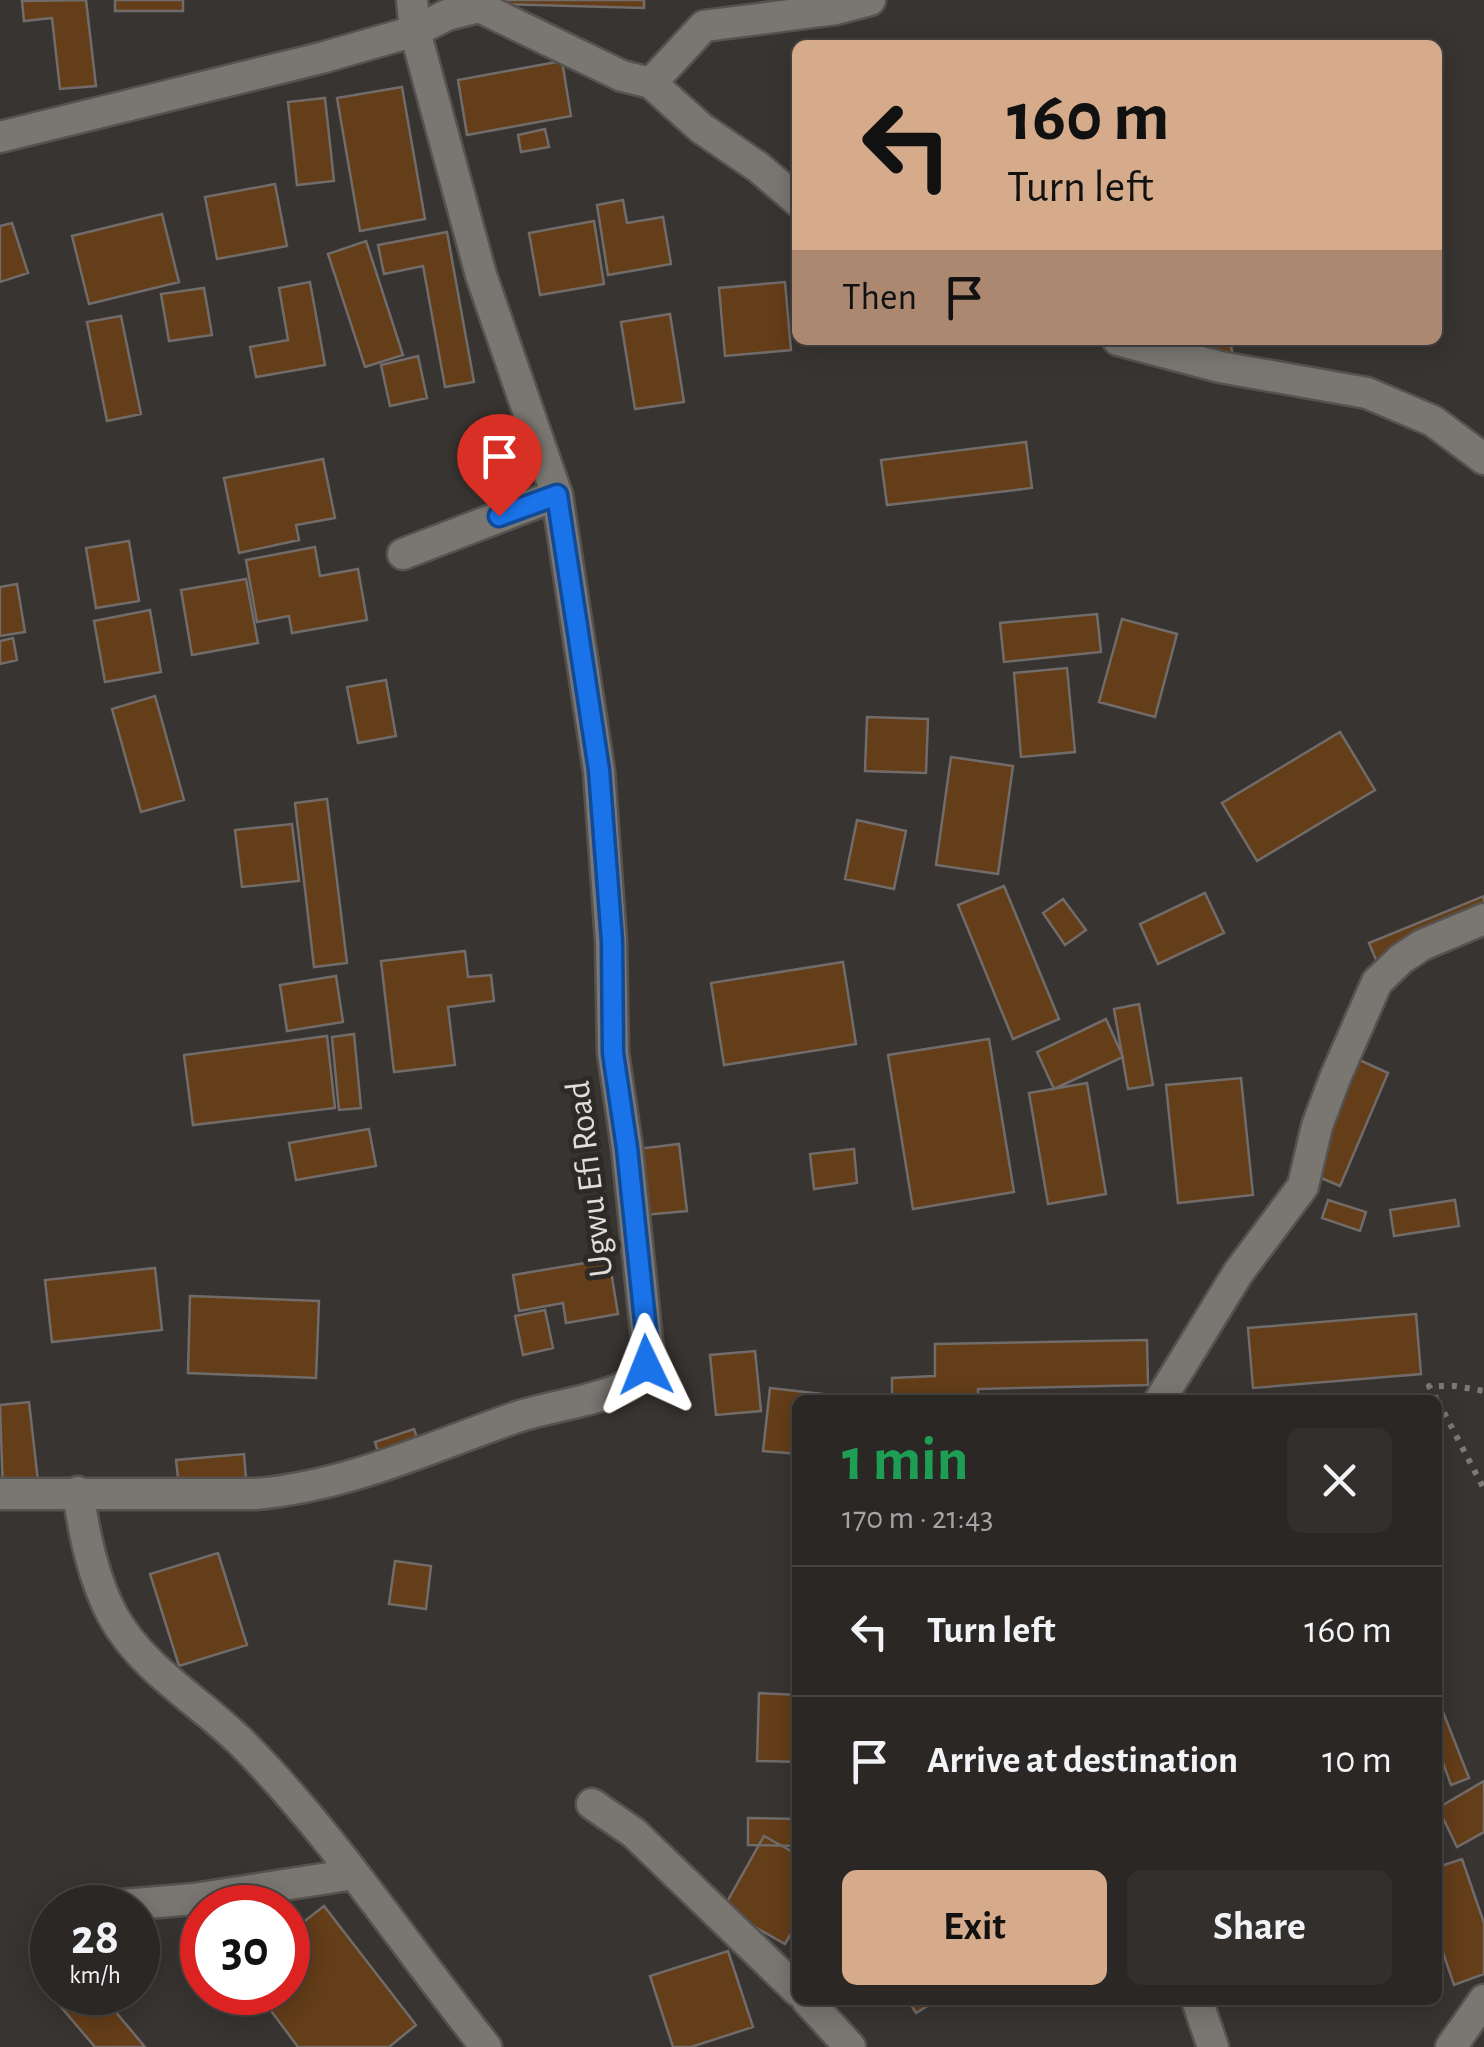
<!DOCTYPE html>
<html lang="en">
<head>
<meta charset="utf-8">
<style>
	:root { --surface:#2a2725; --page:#322f2d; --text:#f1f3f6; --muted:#a5a5a7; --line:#464442; --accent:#d6ab8b }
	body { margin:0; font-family:"Alegreya Sans",sans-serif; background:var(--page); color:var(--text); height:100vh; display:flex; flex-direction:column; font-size:38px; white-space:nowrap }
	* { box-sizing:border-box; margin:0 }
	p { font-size:32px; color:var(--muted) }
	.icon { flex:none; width:55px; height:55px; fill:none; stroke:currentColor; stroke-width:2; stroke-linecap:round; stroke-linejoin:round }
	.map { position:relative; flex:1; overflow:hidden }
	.panel { position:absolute; left:792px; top:1395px; width:650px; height:610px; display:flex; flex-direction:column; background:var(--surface); border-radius:15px; box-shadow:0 5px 25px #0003,0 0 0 2px var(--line) }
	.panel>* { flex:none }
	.top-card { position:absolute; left:792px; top:40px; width:650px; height:305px; border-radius:15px; box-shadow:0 5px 25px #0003,0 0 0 2px var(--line); background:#d6ab8b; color:#111; overflow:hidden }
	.speed { position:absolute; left:30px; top:1885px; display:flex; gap:20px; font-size:50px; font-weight:700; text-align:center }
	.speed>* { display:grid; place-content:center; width:130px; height:130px; border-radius:50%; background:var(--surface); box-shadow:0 5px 25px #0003,0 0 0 2px var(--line); line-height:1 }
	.speed small { font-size:25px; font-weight:400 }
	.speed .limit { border:15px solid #d22; background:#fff; color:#111 }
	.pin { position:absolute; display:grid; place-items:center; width:85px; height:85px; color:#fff; margin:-102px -42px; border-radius:50% 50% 50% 0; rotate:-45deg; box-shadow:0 0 10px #0007 }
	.pin .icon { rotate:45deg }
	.me { position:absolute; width:110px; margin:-55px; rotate:358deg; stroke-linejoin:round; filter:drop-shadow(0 0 8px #0008) }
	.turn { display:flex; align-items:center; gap:35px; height:210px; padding:0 50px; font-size:45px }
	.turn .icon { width:130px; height:130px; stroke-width:2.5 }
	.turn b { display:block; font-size:70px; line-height:85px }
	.then { display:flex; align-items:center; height:95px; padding:0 50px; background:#0003; gap:20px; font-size:38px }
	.round { display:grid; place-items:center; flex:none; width:105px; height:105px; border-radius:15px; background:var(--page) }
	.head { display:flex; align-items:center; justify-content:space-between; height:170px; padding:0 50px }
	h1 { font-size:60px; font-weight:700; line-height:75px; color:#1e9e55 }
	.action { display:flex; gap:20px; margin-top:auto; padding:20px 50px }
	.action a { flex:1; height:115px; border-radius:15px; background:var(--accent); color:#111; font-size:40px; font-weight:700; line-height:115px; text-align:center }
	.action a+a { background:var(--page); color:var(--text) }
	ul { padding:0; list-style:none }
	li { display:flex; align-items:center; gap:30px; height:130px; padding:0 50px; border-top:2px solid var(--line) }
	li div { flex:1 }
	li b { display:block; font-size:38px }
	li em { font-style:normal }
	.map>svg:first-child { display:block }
	.building { fill:#643d19; stroke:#716c69; stroke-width:2.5 }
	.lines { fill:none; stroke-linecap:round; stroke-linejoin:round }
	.street-casing { stroke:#56524f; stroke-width:35 }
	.path { stroke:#7c7976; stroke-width:6; stroke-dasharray:5 8; stroke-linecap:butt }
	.street { stroke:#7a7672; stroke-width:30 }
	.route-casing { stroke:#114b97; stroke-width:25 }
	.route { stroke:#1a73e8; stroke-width:18 }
	.labels { text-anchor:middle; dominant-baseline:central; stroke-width:10; stroke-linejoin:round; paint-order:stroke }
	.street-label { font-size:35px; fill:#e0dddb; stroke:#2e2a27 }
</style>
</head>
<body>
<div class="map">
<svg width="1484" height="2047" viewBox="0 0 1484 2047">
	<rect width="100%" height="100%" fill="#383431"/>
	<!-- building -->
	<path class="building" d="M86,0l10,86 -36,3 -8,-71 -28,3 -2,-20z
		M115,0h68v11h-68z
		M501,0h143v8l-143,-4z
		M562,61l9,55 -104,19 -9,-55z
		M402,87l23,132 -65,12 -23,-133z
		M325,98l9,83 -37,4 -9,-83z
		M545,129l4,18 -28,5 -3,-17z
		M275,184l12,62 -70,13 -12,-62z
		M623,200l4,23 36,-6 8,47 -63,11 -11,-70z
		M162,214l17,68 -90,22 -17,-68z
		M594,221l10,63 -64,11 -11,-62z
		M12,223l16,50 -28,9v-56z
		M447,232l27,150 -29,5 -22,-121 -39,8 -6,-29z
		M366,241l37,114 -38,12 -37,-113z
		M310,282l15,83 -69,12 -6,-30 38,-7 -9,-52z
		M785,282l6,68 -66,6 -6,-68z
		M204,288l8,47 -43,6 -8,-47z
		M670,314l14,88 -49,7 -14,-87z
		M121,316l20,98 -34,7 -20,-99z
		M1202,340h28l6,32 -27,6z
		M418,356l9,42 -37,8 -9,-41z
		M1026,442l6,46 -145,17 -6,-45z
		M323,459l12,59 -39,7 3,15 -60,13 -15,-75z
		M129,541l10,60 -43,7 -10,-60z
		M315,547l5,29 38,-7 9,51 -75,13 -3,-17 -32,6 -11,-62z
		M246,579l12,64 -66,12 -11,-65z
		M17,584l8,48 -25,4v-49z
		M150,610l11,62 -56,10 -11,-61z
		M1097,614l4,38 -97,10 -4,-39z
		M1122,619l55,15 -22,83 -56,-15z
		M13,638l4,22 -17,4v-23z
		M1067,668l8,84 -54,5 -7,-84z
		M386,680l10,56 -38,7 -11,-56z
		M155,696l29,104 -43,12 -29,-103z
		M867,717l61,2 -2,54 -61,-2z
		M1340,732l35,58 -118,71 -35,-58z
		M951,757l62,9 -15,108 -62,-9z
		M327,799l20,164 -33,4 -19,-164z
		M857,820l49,11 -12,58 -49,-10z
		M292,824l7,57 -57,6 -7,-57z
		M1004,886l55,133 -46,20 -55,-134z
		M1205,893l19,40 -66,31 -18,-40z
		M1484,896v35l-103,41 -12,-29z
		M1063,899l23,31 -21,15 -22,-32z
		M465,951l3,26 23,-2 3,26 -46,6 7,58 -61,7 -13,-111z
		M843,962l13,82 -132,21 -13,-82z
		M336,976l7,46 -56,9 -7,-46z
		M1139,1004l14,81 -25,4 -14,-80z
		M1106,1019l17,38 -69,32 -17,-37z
		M354,1034l7,74 -22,2 -7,-73z
		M327,1036l8,72 -142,17 -9,-70z
		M989,1039l25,153 -101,17 -25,-154z
		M1355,1058l33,15 -48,113 -33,-14z
		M1241,1078l12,117 -75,8 -12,-118z
		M1087,1083l19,111 -58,10 -19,-111z
		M369,1129l7,37 -80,14 -7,-37z
		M679,1144l8,67 -43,4 -7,-66z
		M854,1149l3,34 -43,6 -4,-35z
		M1328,1200l38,12 -6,19 -38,-13z
		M1455,1200l4,26 -65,10 -4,-26z
		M609,1259l9,55 -52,9 -3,-20 -44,8 -6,-36z
		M155,1268l7,62 -110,12 -7,-62z
		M190,1296l129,5 -3,77 -128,-5z
		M545,1310l8,38 -30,7 -8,-39z
		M1416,1314l5,60 -168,14 -5,-60z
		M1147,1340l1,45 -170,4v11h-86v-22l43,-2v-32z
		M755,1351l6,60 -45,4 -6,-60z
		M770,1388l106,12h-78v54l-35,-3z
		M29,1402l10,88 -36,4 -3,-89z
		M414,1429l7,20 -40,13 -6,-20z
		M244,1454l3,36 -67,6 -4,-36z
		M218,1553l29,92 -68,21 -29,-92z
		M395,1561l36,5 -5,43 -37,-5z
		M759,1693l39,2v67l-41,-1z
		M1440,1704l29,74 -18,7 -13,-36v-44z
		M1484,1781v51l-27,15 -19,-39z
		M748,1818l50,1v27l-50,-1z
		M764,1836l34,19v67l-13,22 -62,-35z
		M1462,1859l22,64v51l-30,11 -16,-47v-71z
		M324,1906l92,119 -27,22h-91l-41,-55h31v-58z
		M728,1951l25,76 -62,20h-18l-23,-71z
		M65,1992h34l46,55h-50l-40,-47z
		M908,2000h29l-21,13z"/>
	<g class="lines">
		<defs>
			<path id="street" d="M465,0l157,76 29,7 50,45 57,39 40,34
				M651,83l53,-57 132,-17 34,-9
				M0,137l321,-79 94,-27 32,-16 32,-8
				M1118,340l102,27 147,26 66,28 51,38
				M403,554l154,-59
				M1160,1400l78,-127 65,-87 14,-60 18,-48 42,-96 24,-23 21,-14 62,-26
				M78,1492c6,41 15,87 35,124 29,53 88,86 130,128 91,92 162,202 243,303
				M0,1494h256c91,-8 173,-46 258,-76 32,-12 99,-18 123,-40 9,-8 10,-17 11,-28l-21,-202 -14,-95 -2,-112 -12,-170 -42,-276 -76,-220 -66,-244 -3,-31
				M592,1804l42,29 164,158
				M87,1908l107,-9 160,-25
				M807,2000l43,47
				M1197,2000l16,47
				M1451,2047l33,-47"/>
		</defs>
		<!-- street casing -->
		<use href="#street" class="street-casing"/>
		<!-- path -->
		<path class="path" d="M1437,1400l-8,-14h26l29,5
			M1438,1401l46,88"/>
		<!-- street -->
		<use href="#street" class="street"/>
	</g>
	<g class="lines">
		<defs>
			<path id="route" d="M499,516l58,-21 42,275 13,171 1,112 14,95 21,202 -2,15"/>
		</defs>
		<!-- route casing -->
		<use href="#route" class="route-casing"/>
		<!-- route -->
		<use href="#route" class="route"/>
	</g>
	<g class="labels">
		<!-- street labels -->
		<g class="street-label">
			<text transform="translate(590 1179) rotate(-97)">Ugwu Efi Road</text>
		</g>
	</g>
</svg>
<div class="speed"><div>28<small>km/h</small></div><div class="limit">30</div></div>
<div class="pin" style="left:499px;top:516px;background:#d93025"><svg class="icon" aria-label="arrive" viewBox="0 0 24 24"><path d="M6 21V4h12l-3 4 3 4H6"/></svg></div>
<svg class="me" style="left:646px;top:1365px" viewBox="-20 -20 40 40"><path d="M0-17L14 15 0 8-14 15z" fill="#1a73e8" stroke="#fff" stroke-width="4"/></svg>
<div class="top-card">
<div class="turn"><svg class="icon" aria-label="left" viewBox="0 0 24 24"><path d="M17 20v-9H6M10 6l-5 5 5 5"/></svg><div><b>160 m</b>Turn left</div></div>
<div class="then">Then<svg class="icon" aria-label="arrive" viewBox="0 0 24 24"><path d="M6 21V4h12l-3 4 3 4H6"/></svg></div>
</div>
<section class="panel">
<div class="head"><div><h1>1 min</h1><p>170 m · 21:43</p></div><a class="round"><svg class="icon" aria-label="close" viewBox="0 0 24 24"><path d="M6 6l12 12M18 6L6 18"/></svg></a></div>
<ul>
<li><svg class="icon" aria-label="left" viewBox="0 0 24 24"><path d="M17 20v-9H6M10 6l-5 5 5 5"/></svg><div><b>Turn left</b></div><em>160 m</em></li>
<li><svg class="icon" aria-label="arrive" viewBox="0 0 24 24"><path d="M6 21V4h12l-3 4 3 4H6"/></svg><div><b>Arrive at destination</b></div><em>10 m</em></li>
</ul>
<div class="action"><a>Exit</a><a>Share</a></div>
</section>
</div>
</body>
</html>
